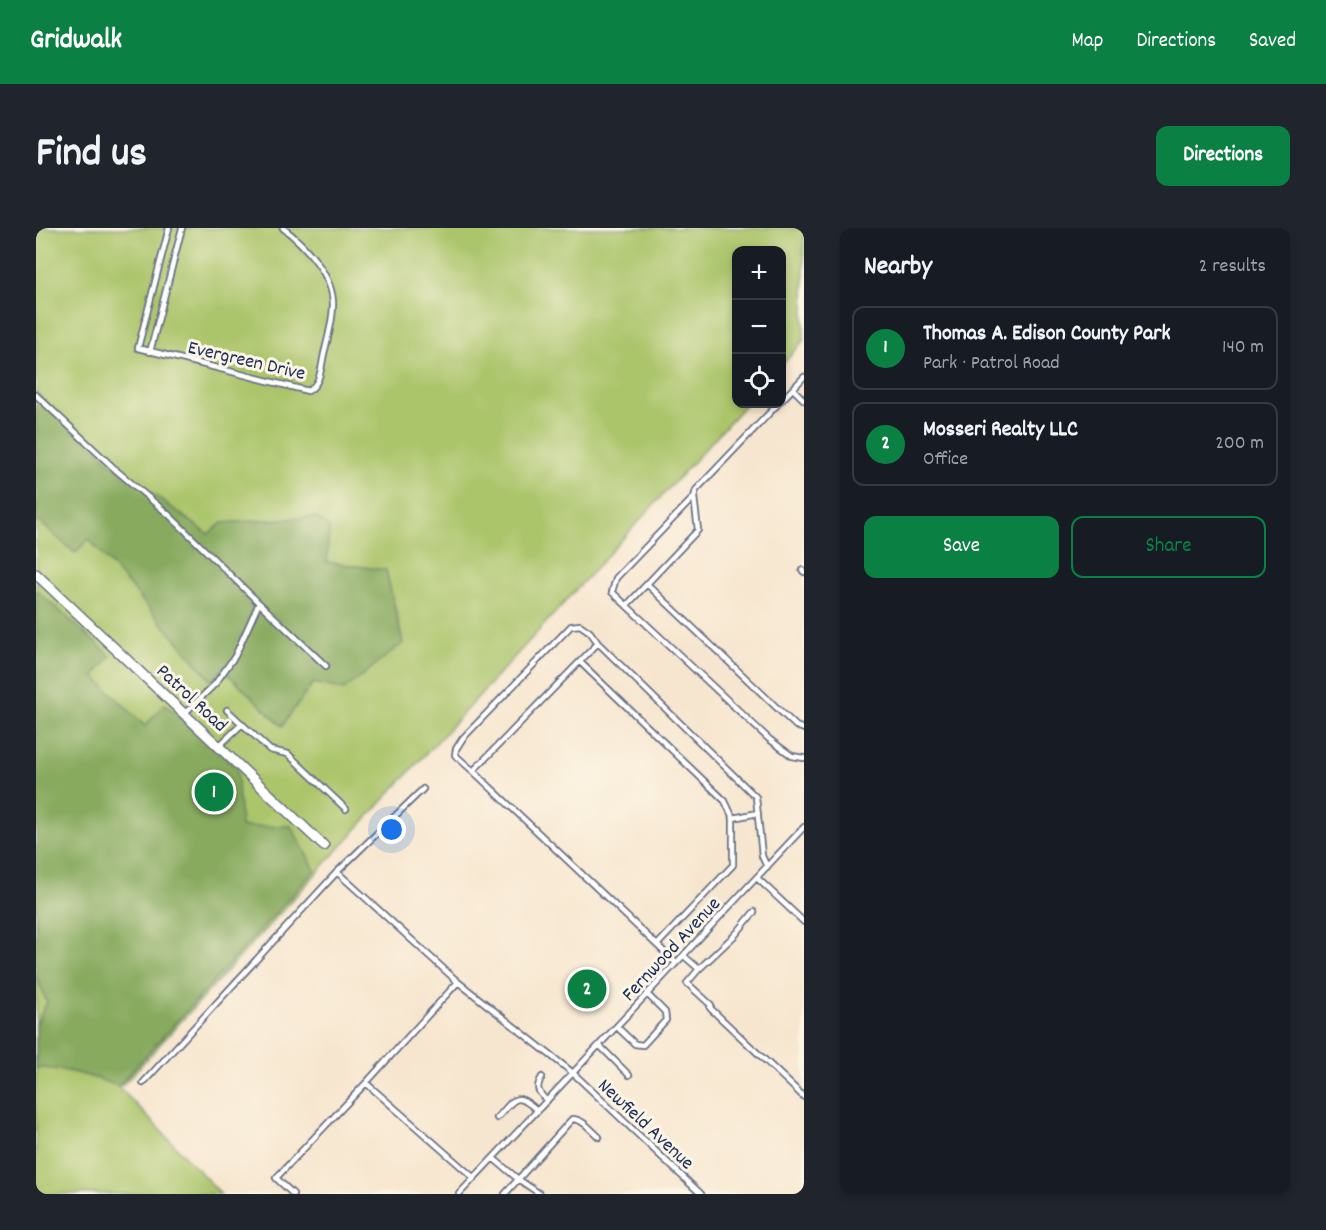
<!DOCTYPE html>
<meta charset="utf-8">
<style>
:root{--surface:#171b24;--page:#20242c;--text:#f1f3f6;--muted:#9ea1a6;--line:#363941;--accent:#0b8043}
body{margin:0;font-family:Dekko,sans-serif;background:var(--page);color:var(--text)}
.controls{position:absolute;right:18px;top:18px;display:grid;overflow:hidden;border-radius:12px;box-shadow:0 3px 9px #0003}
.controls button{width:54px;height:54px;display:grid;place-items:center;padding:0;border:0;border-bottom:2px solid var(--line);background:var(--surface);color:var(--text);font:30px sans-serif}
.you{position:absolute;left:356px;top:602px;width:21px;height:21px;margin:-15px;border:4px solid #fff;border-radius:50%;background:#1a73e8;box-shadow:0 0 0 9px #1a73e833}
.badge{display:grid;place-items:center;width:39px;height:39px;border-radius:50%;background:var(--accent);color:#fff;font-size:20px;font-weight:700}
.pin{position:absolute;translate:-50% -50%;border:3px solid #fff;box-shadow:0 2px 6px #0006}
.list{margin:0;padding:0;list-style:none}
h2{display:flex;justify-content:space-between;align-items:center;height:78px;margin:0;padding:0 24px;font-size:26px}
h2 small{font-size:20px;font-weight:400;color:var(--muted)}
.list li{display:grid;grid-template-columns:39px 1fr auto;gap:18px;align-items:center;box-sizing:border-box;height:84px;margin:0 12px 12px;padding:0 12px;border:2px solid var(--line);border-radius:12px}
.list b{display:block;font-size:22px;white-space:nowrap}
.list p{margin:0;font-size:20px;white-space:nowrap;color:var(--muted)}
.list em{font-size:20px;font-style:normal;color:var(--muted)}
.actions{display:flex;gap:12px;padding:18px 24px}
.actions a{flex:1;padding:14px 0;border:2px solid var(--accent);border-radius:12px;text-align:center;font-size:21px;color:var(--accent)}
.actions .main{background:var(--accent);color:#fff}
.icon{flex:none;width:33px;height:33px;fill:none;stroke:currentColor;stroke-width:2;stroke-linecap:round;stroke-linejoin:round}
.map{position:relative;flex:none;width:768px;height:966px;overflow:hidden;border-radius:12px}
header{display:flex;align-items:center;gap:36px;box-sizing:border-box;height:84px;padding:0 30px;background:var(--accent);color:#fff}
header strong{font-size:28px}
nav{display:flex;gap:33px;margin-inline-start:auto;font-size:21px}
.intro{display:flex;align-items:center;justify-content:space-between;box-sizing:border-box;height:144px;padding:0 36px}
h1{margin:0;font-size:42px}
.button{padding:15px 27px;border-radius:12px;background:var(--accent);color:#fff;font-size:21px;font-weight:700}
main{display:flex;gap:36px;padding:0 36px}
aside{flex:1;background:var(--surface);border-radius:12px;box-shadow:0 3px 9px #0003}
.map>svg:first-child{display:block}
.green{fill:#abc56a;stroke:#637a64;stroke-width:1.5}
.forest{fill:#88aa5e;stroke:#526c5e;stroke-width:1.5}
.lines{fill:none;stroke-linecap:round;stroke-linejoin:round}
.service-casing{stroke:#686f86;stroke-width:8}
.minor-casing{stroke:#686f86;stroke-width:12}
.service{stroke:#fff;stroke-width:4.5}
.minor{stroke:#fff;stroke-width:9}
.labels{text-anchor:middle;stroke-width:6;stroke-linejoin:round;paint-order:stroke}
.street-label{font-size:20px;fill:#1b2f5e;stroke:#fcf5e5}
</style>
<header>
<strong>Gridwalk</strong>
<nav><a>Map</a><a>Directions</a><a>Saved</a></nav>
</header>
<div class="intro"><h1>Find us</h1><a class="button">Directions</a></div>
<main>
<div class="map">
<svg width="768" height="966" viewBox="0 0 768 966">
<rect width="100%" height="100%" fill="#fcf5e5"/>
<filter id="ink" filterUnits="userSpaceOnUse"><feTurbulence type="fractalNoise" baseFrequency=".0167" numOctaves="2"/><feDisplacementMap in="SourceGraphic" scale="12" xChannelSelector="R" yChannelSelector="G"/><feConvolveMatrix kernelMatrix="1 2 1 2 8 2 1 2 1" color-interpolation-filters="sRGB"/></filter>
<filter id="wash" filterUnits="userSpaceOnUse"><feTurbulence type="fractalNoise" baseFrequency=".008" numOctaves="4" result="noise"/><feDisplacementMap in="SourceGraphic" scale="24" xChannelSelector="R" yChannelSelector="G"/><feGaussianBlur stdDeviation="1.35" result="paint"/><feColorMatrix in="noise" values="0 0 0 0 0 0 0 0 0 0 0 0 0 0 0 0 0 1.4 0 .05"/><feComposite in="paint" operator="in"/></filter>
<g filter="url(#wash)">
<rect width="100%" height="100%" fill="#f7e6cf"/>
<!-- green -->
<path class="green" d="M 0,0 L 768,0 L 768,112 L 746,137 L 746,22 L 700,22 L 700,176 L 710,176 L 84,860 L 185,966 L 0,966 Z"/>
<!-- forest -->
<path class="forest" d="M 0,164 L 76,236 L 172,306 L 186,295 L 279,289 L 293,299 L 291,334 L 350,342 L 367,415 L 308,462 L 277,455 L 246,498 L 187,441 L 176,453 L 53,311 L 39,325 L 0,291 Z
M 0,362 L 75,428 L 58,448 L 109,498 L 129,476 L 201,541 L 205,599 L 255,598 L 279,642 L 82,858 C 55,848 29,840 0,840 L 0,797 L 11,774 L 0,748 Z"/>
</g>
<g filter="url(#ink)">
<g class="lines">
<!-- service casing -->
<g class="service-casing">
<path id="service" d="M 133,0 L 102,120 L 272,163 C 285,156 285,139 288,126 C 292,109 297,93 297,76 C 297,47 268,16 247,0
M 114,124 L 146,0
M 757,161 L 768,172
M 0,167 L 81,243 L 132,286 L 223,375 L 199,428 L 179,456 L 148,486
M 746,172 L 768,149
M 658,269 L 660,262 L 742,176
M 766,342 L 768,344
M 611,356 L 760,498 L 768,501
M 223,375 L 290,438
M 591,377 L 662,302 L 658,269 L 580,350 L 576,364 L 733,511 L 756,528 L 768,530
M 544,434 L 689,573 L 697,590
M 191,482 L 234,522 L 252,526 L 310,581
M 183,518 L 206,496
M 437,543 L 419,527 L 420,521 L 427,510 L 535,398 L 544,397 L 554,404 L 562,415
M 387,561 L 301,644 L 422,754
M 721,650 L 768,694
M 621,717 L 697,637 L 697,590 L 722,585
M 648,728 L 663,741 L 700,706 L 718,684
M 640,735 L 437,543 L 562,415 L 720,569 L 726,628 L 731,639
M 663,741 L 651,755 L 675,777 L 674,780 L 768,869
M 581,799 L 599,816 L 607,817 L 630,792 L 629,784 L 611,766
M 563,817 L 593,847
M 506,849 C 499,860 502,864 511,873
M 107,855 L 301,644
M 461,890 C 479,871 479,862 502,883
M 457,930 L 482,951 L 504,966
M 438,950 L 330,855 L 422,754 L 537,845 L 665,966
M 257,966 L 240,950 L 330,855
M 423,966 L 768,599
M 469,966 L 536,891 C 547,891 555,902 563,909"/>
</g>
<!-- minor casing -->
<g class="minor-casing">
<path id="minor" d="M 0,346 L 288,618"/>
</g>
<!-- service -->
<use href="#service" class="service"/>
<!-- minor -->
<use href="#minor" class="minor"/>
</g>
</g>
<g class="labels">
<!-- street labels -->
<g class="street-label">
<text transform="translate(211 131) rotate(13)" y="7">Evergreen Drive</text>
<text transform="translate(157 469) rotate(43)" y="7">Patrol Road</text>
<text transform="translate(634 720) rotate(-47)" y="7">Fernwood Avenue</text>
<text transform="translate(611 895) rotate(43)" y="7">Newfield Avenue</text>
</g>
</g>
</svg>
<div class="controls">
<button>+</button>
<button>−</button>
<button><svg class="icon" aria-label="locate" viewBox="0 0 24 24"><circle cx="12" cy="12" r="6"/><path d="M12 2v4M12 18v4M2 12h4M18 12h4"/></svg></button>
</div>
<div class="you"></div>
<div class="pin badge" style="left:178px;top:564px">1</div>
<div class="pin badge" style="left:551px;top:761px">2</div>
</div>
<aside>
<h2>Nearby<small>2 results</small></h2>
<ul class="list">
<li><span class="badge">1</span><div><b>Thomas A. Edison County Park</b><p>Park · Patrol Road</p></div><em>140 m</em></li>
<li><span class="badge">2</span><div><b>Mosseri Realty LLC</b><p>Office</p></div><em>200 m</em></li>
</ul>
<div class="actions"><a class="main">Save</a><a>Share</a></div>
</aside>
</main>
